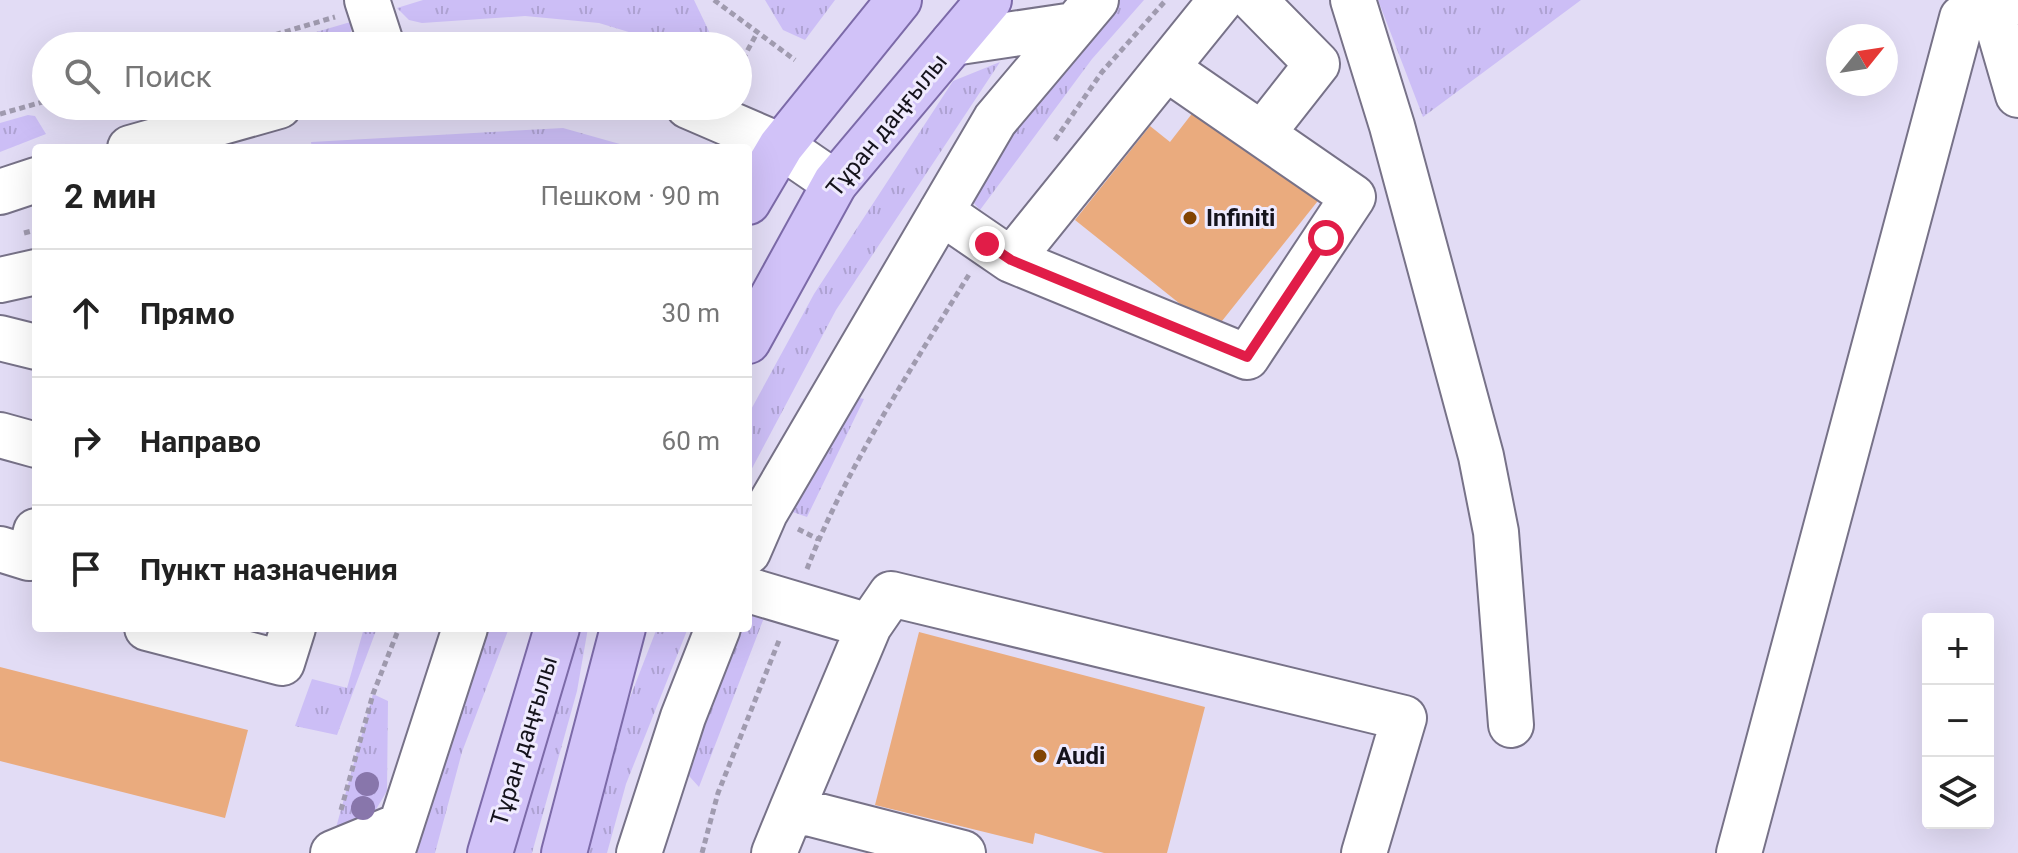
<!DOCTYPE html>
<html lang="ru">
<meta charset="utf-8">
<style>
:root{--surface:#fff;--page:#f6f6f6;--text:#222;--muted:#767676;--line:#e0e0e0}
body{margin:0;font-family:Roboto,sans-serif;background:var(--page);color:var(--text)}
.controls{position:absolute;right:24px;bottom:24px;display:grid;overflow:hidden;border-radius:8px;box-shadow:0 8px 32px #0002}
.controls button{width:72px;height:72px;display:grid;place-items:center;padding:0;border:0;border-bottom:2px solid var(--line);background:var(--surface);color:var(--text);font:40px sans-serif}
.compass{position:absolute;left:1826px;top:24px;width:72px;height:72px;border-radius:50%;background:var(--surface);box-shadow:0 8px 32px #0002;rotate:60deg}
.stop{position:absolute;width:24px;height:24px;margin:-18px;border:6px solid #e11d48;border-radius:50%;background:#fff}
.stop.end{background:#e11d48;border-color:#fff;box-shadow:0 2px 8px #0008}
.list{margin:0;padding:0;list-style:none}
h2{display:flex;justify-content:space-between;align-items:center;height:104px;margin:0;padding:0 32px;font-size:34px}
h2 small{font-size:26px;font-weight:400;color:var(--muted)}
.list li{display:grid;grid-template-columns:52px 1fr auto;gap:24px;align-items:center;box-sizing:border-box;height:128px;padding:0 32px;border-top:2px solid var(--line)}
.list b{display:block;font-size:30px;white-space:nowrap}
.list em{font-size:26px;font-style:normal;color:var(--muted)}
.icon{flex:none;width:44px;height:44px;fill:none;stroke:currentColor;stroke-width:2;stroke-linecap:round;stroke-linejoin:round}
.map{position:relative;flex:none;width:2018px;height:853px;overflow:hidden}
.search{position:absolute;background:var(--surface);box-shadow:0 8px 32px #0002;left:32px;top:32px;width:720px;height:88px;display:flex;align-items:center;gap:20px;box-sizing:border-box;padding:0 28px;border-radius:44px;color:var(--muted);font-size:30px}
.panel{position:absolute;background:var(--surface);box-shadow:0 8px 32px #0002;left:32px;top:144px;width:720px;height:488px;border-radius:8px}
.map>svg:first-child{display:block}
.grass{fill:url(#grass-tufts)}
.building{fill:#eaab7e}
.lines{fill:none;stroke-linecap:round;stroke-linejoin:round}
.minor-casing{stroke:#777288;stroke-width:48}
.major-casing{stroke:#7c6aa8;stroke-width:48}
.path{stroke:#a09baf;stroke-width:5;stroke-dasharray:6 4;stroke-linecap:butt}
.minor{stroke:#fff;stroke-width:44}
.major{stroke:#d1c2f8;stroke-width:44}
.tree{fill:#8876ab}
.route{stroke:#e11d48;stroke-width:10}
.poi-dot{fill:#824404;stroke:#efeafe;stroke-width:3}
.labels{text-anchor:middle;stroke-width:6;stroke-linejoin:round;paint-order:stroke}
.street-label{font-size:24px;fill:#15131c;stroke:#efeafe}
.poi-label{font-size:24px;font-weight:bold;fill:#15131c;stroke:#efeafe;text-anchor:start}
</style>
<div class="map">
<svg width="2018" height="853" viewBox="0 0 2018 853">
<defs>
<pattern id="grass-tufts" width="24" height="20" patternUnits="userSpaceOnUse" patternTransform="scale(2)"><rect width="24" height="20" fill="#ccbef6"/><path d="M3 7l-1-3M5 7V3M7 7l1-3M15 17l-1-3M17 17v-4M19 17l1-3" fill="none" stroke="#aea2d2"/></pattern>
</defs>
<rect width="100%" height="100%" fill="#e2dcf5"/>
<!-- grass -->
<path class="grass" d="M 423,0 L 694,0 L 716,46 L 675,46 L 599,23 L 525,16 L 422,23 L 409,20 L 397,8 Z
M 765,0 L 835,0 L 805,40 L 783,30 Z
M 1114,0 L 1144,0 L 1092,59 L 980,210 L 963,191 Z
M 1378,0 L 1581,0 L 1423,117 Z
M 354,21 L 350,34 L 337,46 L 268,46 Z
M 1000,62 L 836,310 L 748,476 L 748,415 L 814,294 L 953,81 Z
M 28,115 L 35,116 L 46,134 L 0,152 L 0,123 Z
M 563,128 L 634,148 L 312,148 L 311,142 Z
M 856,397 L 864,399 L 807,517 L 784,509 Z
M 767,610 L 699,787 L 680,766 L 731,628 L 748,628 L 748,611 Z
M 364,628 L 377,628 L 337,735 L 295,726 L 312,679 L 347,688 Z
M 477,628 L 509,628 L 462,752 L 435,853 L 402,853 Z
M 575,628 L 588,628 L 577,691 L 532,853 L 511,853 Z
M 657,628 L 688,628 L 626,784 L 607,853 L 581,853 L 610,749 Z
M 373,694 L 388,701 L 387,791 L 366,826 L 334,835 Z"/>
<!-- building -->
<path class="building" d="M 1201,102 L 1321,197 L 1214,331 L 1075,220 L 1150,126 L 1170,142 Z
M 919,632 L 1205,707 L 1167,853 L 1104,853 L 1035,833 L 1033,844 L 875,805 Z
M 0,667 L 248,730 L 225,818 L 0,761 Z"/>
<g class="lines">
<!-- minor casing -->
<g class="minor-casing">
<path id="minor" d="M 367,0 L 382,46
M 1254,0 L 1317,64 L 1262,134
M 1353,0 L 1392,126 L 1481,456 L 1496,532 L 1511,725
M 1993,9 L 2018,95
M 953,43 L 1074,25
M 1166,68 L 1353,197 L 1247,357 L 1011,260 Z
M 1166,68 L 1221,0
M 688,106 L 781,146 L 835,183
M 130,148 L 279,106
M 0,192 L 36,180
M 941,212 L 1011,260
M 0,280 L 36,272
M 0,338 L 36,347
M 0,435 L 36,445
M 0,549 L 29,558 L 36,531
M 748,552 L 765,513 L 995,120 L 1096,0
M 748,590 L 869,626
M 147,628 L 282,663 L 293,628
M 333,853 L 401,825
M 392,853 L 465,628
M 639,853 L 683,717 L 718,628
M 774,853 L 792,809
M 963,853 L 792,809 L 869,626 L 891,594 L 1404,718 L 1364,853
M 1739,853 L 1962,18 L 2018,1"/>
</g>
<!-- major casing -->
<g class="major-casing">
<path id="major" d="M 748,202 L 781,146 L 899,0
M 748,341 L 835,183 L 989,0
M 490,853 L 557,628
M 564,853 L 623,628"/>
</g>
<!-- path -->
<path class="path" d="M 714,0 L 795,60
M 237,46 L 335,17
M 738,68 L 757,33
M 0,114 L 46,101
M 1055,140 L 1102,72 L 1166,0
M 24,233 L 36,230
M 798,529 L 818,539
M 807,569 C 845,470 914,364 970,273
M 341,810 L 373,694 L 399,628
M 702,853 L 718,793 L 780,638"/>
<!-- minor -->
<use href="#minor" class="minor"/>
<!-- major -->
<use href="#major" class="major"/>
</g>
<!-- trees -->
<g class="tree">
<circle cx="367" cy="784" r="12"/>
<circle cx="363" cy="808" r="12"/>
</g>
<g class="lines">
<!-- route -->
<path class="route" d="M 987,244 L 1011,260 L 1247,357 L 1326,238"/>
</g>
<!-- markers -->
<g class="poi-dot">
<circle cx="1190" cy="218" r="8"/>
<circle cx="1040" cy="756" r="8"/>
</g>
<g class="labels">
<!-- street labels -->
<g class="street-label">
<text transform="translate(887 125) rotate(-51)" y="8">Тұран даңғылы</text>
<text transform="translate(524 741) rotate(-73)" y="8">Тұран даңғылы</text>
</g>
<!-- poi labels -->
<g class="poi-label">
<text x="1206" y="226">Infiniti</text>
<text x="1056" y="764">Audi</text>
</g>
</g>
</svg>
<div class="controls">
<button>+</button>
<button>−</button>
<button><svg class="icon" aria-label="layers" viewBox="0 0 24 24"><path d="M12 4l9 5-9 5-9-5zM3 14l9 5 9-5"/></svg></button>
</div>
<svg class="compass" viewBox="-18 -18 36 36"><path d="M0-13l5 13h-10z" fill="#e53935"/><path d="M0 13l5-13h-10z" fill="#767676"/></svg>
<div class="stop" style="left:1326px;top:238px"></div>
<div class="stop end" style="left:987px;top:244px"></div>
<div class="search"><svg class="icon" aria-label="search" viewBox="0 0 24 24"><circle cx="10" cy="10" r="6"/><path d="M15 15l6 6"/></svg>Поиск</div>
<section class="panel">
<h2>2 мин<small>Пешком · 90 m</small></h2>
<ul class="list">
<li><svg class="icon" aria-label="ahead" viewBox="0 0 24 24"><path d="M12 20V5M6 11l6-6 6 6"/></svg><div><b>Прямо</b></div><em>30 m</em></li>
<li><svg class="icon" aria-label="right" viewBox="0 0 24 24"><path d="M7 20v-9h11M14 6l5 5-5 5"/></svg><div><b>Направо</b></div><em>60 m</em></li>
<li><svg class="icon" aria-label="arrive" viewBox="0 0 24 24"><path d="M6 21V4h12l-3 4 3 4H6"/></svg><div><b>Пункт назначения</b></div></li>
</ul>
</section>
</div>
